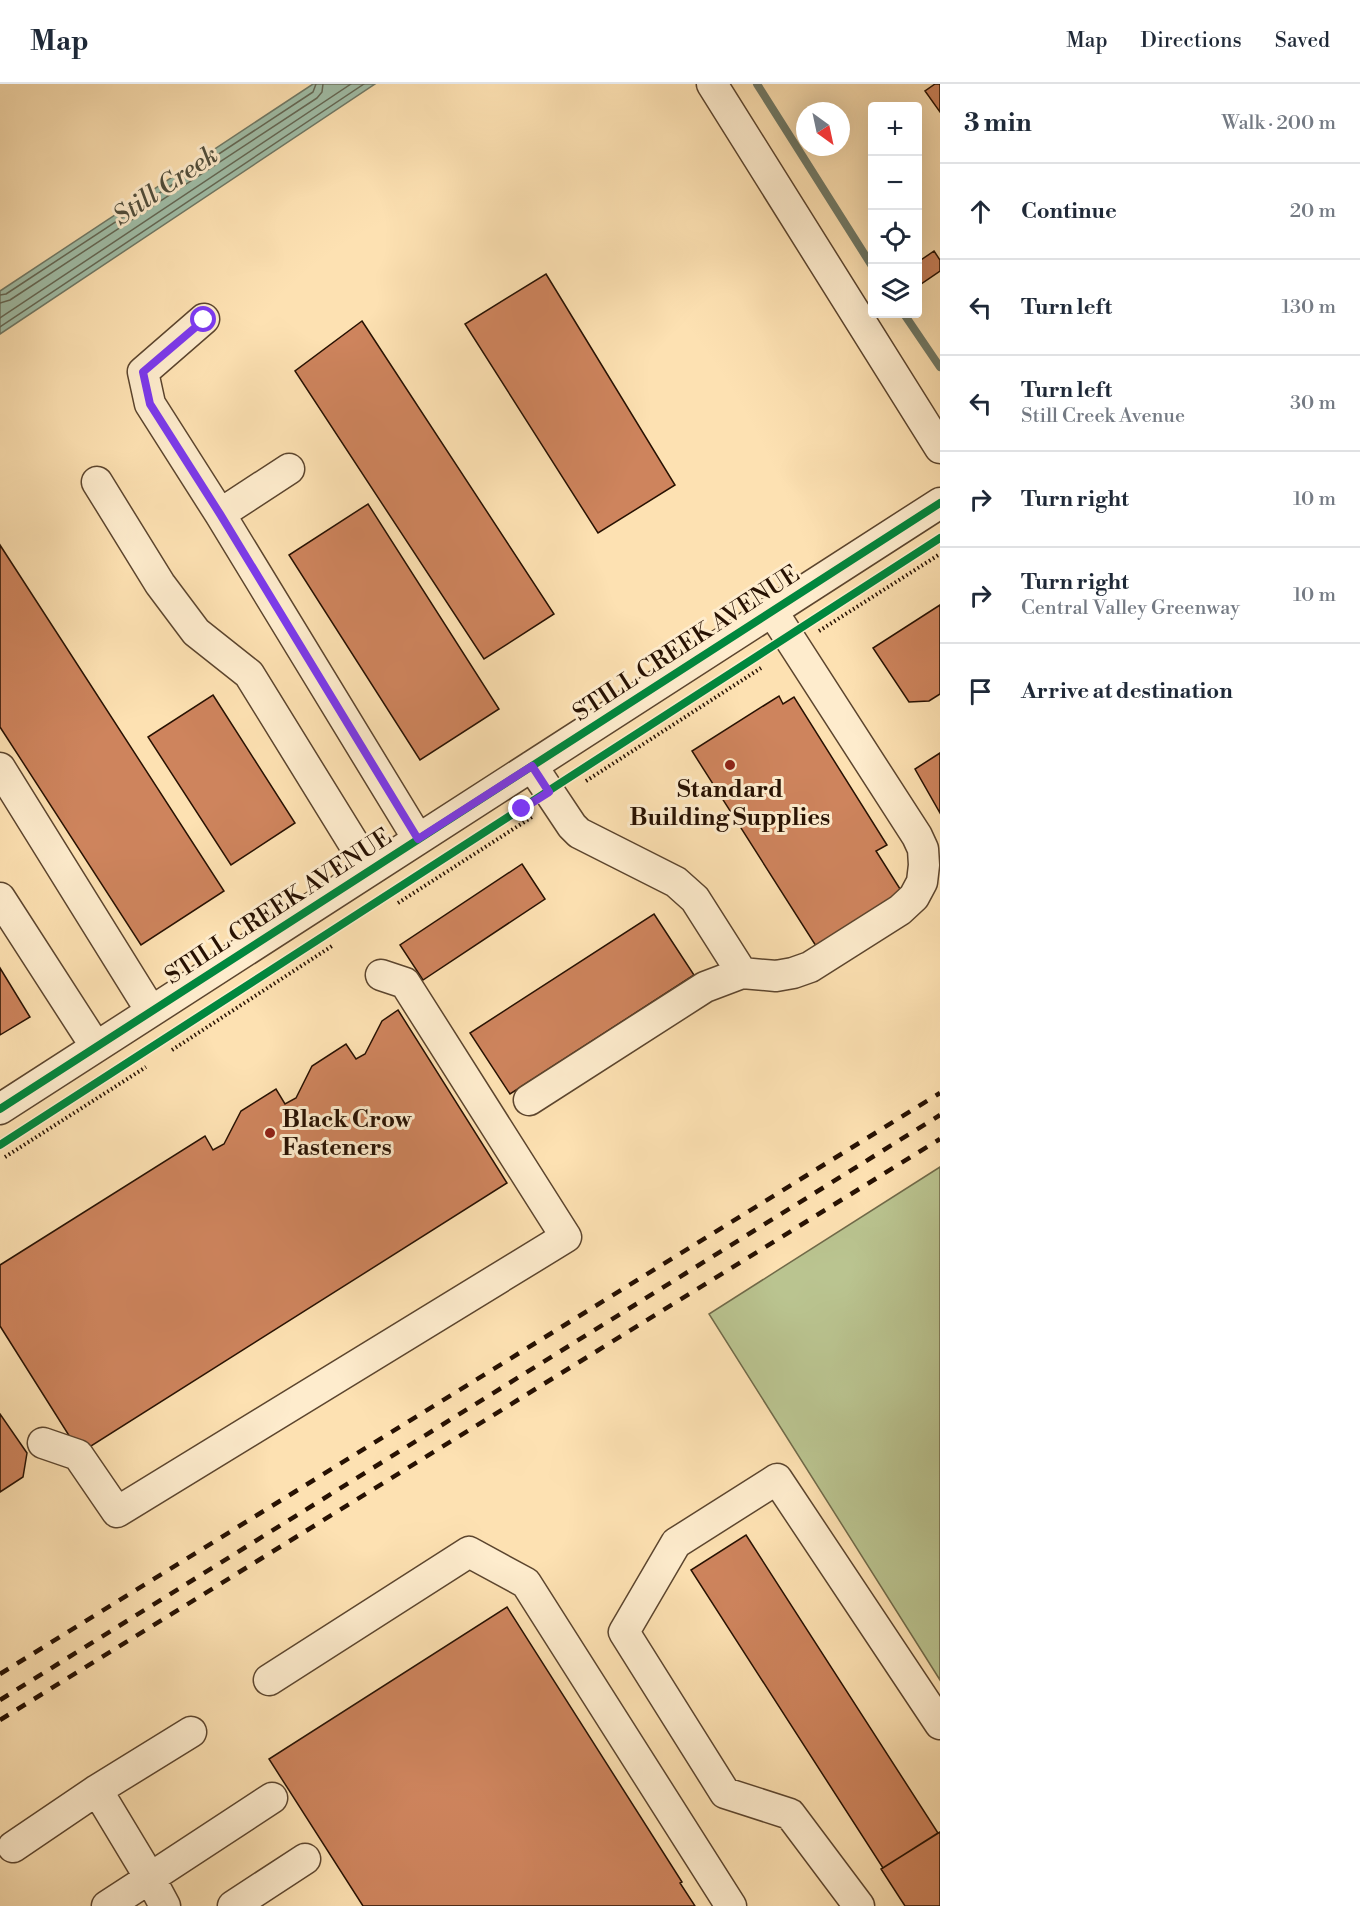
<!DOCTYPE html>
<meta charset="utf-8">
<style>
:root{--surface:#fff;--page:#f2f2f3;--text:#1f2937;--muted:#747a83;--line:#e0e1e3}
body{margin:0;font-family:"Libre Bodoni",serif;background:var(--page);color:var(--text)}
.controls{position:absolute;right:18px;top:18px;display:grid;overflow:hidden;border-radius:6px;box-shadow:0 6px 24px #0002}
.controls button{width:54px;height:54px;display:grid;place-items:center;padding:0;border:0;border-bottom:2px solid var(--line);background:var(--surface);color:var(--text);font:30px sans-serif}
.compass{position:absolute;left:796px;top:18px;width:54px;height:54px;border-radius:50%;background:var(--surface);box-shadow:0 6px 24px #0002;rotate:147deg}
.stop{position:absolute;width:18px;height:18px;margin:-14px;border:4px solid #7c3aed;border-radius:50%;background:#fff}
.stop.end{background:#7c3aed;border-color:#fff;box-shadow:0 2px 6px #0008}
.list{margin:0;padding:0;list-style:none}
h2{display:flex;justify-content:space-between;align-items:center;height:78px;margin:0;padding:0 24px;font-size:26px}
h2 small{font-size:20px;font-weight:400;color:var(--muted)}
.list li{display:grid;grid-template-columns:39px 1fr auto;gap:18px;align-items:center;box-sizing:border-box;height:96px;padding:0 24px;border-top:2px solid var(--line)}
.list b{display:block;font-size:22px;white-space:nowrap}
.list p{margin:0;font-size:20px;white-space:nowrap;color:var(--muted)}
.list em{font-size:20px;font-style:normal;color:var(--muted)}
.icon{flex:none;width:33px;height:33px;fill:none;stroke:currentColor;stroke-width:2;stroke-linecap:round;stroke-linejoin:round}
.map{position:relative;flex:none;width:940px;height:1822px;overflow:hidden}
header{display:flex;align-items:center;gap:36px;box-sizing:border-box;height:84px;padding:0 30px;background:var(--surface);border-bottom:2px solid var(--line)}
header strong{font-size:28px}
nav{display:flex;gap:33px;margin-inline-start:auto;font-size:21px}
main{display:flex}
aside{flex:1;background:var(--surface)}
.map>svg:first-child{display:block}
.green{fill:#bac490;stroke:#706a49;stroke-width:1.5}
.water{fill:#a0bea8;stroke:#707966;stroke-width:1.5}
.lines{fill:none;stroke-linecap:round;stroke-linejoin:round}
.shore{stroke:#646855;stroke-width:1.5}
.stream{stroke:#707966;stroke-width:8}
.building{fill:#ce845d;stroke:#271102;stroke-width:1.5}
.minor-casing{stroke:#5c452e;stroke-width:33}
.path{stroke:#271102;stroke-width:4;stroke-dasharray:1.5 3;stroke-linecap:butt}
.minor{stroke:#feeccd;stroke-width:30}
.rail{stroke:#271102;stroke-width:4.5;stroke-dasharray:10 10;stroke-linecap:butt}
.cycleway-casing{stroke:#feeccd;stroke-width:11}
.cycleway{stroke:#00873e;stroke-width:8}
.route{stroke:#7c3aed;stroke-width:8}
.poi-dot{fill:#8f2418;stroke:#feeccd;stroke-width:2}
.labels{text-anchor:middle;stroke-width:6;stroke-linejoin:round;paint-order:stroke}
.street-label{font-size:24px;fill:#271102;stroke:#feeccd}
.poi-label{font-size:24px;font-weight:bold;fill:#271102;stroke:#feeccd}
.water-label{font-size:26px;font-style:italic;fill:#514e3c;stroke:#feeccd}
</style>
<header>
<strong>Map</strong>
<nav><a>Map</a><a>Directions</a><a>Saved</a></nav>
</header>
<main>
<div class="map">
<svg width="940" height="1822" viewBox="0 0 940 1822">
<rect width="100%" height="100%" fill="#fde1b2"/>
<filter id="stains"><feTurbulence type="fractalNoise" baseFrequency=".00333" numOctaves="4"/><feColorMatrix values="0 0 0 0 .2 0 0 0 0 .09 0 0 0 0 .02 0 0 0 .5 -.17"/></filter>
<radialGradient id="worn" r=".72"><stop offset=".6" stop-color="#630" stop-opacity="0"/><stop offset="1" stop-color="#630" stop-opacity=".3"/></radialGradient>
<!-- green -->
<path class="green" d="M 940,1083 L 940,1596 L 709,1230 Z"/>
<!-- water -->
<path class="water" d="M 313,0 L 375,0 L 0,250 L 0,207 Z"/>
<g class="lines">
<!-- shore -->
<path class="shore" d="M 0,211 L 6,210 L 313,8 L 316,0
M 0,219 L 10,216 L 317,14 L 322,8 L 323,0
M 0,234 L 351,0
M 0,243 L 364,0"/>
<!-- stream -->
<path class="stream" d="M 757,0 L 872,182
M 904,230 L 940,283"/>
</g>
<!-- building -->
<path class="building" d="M 935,0 L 940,0 L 940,28 L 925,7 Z
M 934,167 L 940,176 L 940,187 L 918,202 L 918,178 Z
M 546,190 L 675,401 L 598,449 L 465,240 Z
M 362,237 L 554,530 L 484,575 L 295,287 Z
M 368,420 L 499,625 L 420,676 L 289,471 Z
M 0,461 L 224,807 L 141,861 L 0,643 Z
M 940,521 L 940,610 L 929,617 L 909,618 L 873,564 Z
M 213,611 L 295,739 L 231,781 L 148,653 Z
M 779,612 L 783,620 L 794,613 L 887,761 L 876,767 L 902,808 L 816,862 L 692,667 Z
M 940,669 L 940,729 L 915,685 Z
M 522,780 L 545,815 L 423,896 L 400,861 Z
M 654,830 L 694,891 L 510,1010 L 470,949 Z
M 0,884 L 30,933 L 0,951 Z
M 398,926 L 507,1099 L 80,1369 L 0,1242 L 0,1181 L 205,1052 L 213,1066 L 224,1060 L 241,1027 L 276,1005 L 285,1020 L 296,1014 L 312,982 L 346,960 L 356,975 L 365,970 L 382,937 Z
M 0,1330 L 27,1369 L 23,1393 L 0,1408 Z
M 746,1451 L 938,1749 L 883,1784 L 691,1486 Z
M 507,1523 L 682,1798 L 680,1799 L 695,1822 L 363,1822 L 269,1675 Z
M 940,1748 L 940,1822 L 905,1822 L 881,1785 Z"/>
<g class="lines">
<!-- minor casing -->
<g class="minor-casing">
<path id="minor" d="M 712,0 L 940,364
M 204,235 L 143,288 L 150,320 L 220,430 L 418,755
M 97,398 L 160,500 L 196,548 L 249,590 L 370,786
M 220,430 L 289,385
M 532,682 L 572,742 L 579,749 L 676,798 L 695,815 L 742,889
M 0,684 L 151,927
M 0,814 L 96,963
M 529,1016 L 705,903 L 742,889 L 776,892 L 793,889 L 810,883 L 900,826 L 914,813 L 922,798 L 924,781 L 923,765 L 917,752 L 772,527
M 0,1025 L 940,419
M 43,1359 L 78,1371 L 117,1428 L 566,1153 L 405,899 L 381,891
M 269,1596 L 469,1468 L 526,1499 L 731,1822
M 191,1648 L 97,1706 L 150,1794 L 272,1714
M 13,1763 L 97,1706
M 107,1822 L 150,1794 L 165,1822
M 233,1822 L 305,1775
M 859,1822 L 790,1730 L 725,1709 L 624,1548 L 676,1459 L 777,1395 L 940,1640"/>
</g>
<!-- path -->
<path class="path" d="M 819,547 L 940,470
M 586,697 L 761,584
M 398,819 L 532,733
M 172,966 L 332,862
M 5,1073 L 146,983"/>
<!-- minor -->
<use href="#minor" class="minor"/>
<!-- rail -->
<path class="rail" d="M 0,1590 L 940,1009
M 0,1616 L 940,1031
M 0,1636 L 940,1055"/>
<!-- cycleway casing -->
<g class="cycleway-casing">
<path id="cycleway" d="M 0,1025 L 940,419
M 0,1061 L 940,454"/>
</g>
<!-- cycleway -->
<use href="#cycleway" class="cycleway"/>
</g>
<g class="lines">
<!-- route -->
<path class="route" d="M 204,236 L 143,288 L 150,320 L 220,430 L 418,755 L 532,682 L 549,708 L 522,725"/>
</g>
<!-- markers -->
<g class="poi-dot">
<circle cx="730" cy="681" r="6"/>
<circle cx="270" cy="1049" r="6"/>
</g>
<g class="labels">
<!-- street labels -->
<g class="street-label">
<text transform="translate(686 559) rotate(-33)" y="8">STILL CREEK AVENUE</text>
<text transform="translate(278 822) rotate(-33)" y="8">STILL CREEK AVENUE</text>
</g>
<!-- poi labels -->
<g class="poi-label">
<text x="730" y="713">Standard<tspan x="730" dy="28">Building Supplies</tspan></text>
<text x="282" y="1043" text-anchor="start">Black Crow<tspan x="282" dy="28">Fasteners</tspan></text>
</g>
<!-- water labels -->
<g class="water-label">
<text transform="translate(165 101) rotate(-34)" y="9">Still Creek</text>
</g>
</g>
<rect width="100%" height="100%" filter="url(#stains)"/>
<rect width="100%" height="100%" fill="url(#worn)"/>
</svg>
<div class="controls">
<button>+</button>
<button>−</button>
<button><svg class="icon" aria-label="locate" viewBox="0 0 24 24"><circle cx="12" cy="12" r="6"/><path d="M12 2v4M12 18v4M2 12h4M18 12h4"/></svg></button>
<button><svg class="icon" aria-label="layers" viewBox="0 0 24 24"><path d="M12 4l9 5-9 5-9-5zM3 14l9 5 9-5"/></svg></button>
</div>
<svg class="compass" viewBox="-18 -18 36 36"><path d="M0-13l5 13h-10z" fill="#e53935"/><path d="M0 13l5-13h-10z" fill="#747a83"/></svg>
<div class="stop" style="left:204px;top:236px"></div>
<div class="stop end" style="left:522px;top:725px"></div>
</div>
<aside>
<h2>3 min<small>Walk · 200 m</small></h2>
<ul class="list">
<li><svg class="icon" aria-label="ahead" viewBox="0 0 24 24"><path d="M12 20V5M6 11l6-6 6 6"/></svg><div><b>Continue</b></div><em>20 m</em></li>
<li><svg class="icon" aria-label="left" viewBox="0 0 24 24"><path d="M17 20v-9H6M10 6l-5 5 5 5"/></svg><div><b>Turn left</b></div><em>130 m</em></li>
<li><svg class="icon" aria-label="left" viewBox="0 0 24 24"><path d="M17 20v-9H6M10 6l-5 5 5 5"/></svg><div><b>Turn left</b><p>Still Creek Avenue</p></div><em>30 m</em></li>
<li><svg class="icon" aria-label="right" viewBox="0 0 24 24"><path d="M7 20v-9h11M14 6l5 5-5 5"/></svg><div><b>Turn right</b></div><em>10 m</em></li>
<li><svg class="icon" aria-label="right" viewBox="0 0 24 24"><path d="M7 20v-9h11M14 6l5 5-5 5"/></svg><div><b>Turn right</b><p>Central Valley Greenway</p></div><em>10 m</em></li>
<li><svg class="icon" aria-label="arrive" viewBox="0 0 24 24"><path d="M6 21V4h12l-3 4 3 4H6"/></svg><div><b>Arrive at destination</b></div></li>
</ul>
</aside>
</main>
